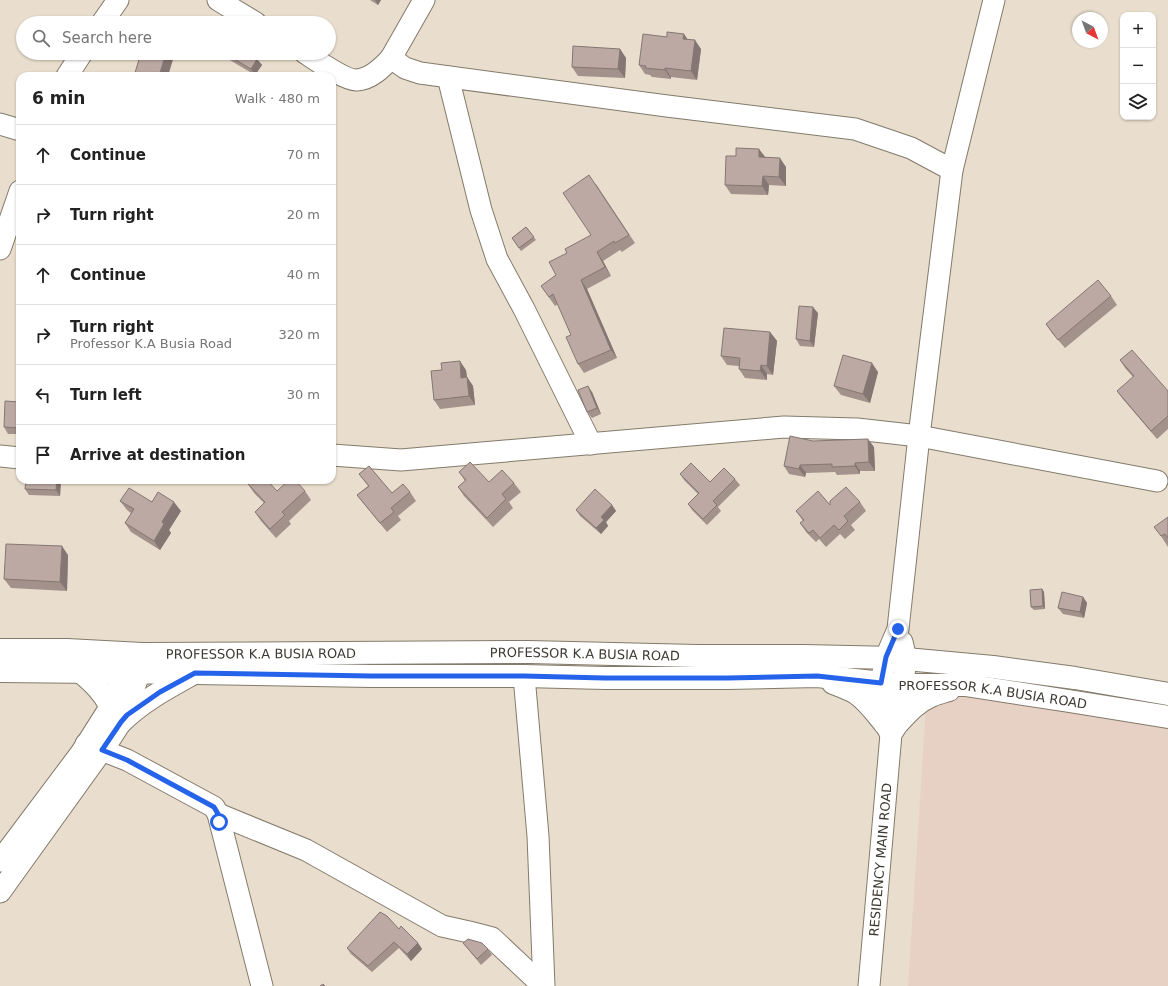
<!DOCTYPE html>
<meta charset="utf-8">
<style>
:root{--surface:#fff;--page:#f6f6f6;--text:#222;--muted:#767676;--line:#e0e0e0}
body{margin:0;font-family:"DejaVu Sans",sans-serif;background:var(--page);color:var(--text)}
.controls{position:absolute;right:12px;top:12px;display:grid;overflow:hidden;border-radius:8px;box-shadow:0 1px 3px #0004}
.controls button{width:36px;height:36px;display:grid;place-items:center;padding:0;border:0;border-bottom:1px solid var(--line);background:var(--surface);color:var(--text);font:20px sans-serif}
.compass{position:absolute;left:1072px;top:12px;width:36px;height:36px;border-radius:50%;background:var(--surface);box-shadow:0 1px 3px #0004;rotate:139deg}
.stop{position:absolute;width:12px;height:12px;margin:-9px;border:3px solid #2563eb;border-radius:50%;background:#fff}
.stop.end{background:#2563eb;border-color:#fff;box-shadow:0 1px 4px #0008}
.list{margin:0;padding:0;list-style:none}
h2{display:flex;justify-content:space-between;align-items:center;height:52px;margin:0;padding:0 16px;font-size:17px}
h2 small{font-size:13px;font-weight:400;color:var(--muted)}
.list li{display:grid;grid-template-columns:26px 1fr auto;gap:12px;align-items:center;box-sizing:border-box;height:60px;padding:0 16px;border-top:1px solid var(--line)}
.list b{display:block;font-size:15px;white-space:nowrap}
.list p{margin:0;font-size:13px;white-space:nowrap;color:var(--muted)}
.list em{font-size:13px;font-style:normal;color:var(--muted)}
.icon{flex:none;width:22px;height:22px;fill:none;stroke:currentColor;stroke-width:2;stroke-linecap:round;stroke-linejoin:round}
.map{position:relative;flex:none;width:1168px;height:986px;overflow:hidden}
.search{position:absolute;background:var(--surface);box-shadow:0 1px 3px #0004;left:16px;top:16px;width:320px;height:44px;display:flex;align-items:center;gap:10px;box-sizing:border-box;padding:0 14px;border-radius:22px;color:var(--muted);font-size:15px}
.panel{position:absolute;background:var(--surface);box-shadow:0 1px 3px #0004;left:16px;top:72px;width:320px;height:412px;border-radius:12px}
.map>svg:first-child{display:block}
.education{fill:#e7d1c5}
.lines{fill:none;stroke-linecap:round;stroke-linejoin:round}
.minor-casing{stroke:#837a6b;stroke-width:23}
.major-casing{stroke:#837a6b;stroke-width:24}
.minor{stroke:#fff;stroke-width:21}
.major{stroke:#fff;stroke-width:22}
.wall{fill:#a3918c}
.shaded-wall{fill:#847672}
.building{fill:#bda9a3;stroke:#847672}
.route{stroke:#2563eb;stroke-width:5}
.labels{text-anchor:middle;stroke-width:3;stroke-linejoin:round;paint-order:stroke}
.street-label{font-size:13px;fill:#3e3a33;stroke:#f6ebda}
</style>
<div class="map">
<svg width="1168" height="986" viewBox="0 0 1168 986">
<rect width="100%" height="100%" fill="#e9decd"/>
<!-- education -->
<path class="education" d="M 927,690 L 1168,727 L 1168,986 L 908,986 Z"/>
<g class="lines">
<!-- minor casing -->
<g class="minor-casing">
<g id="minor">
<path d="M 218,0 L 256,23"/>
<path d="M 102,23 L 118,0"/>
<path d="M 305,53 C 316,60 346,81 357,80 C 371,79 382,68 391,58 L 405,68 L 420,73 L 667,106 L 855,129 L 911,148 L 952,170 L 919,436 L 1157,481"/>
<path d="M 391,58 L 424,0"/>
<path d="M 67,76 L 82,53"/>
<path d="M 448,77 L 481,210 L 497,259 L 524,309 L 591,444"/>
<path d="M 0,124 L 20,130"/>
<path d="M 952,170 L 994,0"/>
<path d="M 0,249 L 20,191"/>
<path d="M 332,455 L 401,460 L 784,427 L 857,429 L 919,436 L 898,629 L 886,657 L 881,683 L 883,708 L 885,724 L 891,734"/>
<path d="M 0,456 L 20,458"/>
<path d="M 524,676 L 538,836 L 544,986"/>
<path d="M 86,744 L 127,760 L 214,807 L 218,814 L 262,986"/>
<path d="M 218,814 L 306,850 L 442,926 L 469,932 L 492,938 L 543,986"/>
<path d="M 0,861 L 81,753 L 107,712 L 125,672 L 127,658"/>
<path d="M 0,892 L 110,739 L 121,722 L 140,672 L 141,656"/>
<path id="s1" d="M 869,986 L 891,734 L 898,723 L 906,659 L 902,642"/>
</g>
</g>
<!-- major casing -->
<g class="major-casing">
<g id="major">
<path id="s2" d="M 0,650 L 67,650 L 142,654 L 529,652 L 697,656 L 804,656 L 895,658 L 993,667 L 1075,678 L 1168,694"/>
<path id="s3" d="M 0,671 L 195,673 L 371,676 L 524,676 L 605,678 L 727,678 L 817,676 L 902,685 L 965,685 L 1069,701 L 1168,717"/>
<path d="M 81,672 C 94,683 102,691 110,705"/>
<path d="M 833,683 C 841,686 849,689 856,693 C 868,701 876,713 885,724"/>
<path d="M 121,722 C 142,701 169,687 194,673"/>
<path d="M 898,723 C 908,712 917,702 931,696 C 937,693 943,692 949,690"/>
</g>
</g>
<!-- minor -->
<use href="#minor" class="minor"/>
<!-- major -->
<use href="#major" class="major"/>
</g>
<!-- wall -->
<path class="wall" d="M 370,0 L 381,0 L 378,5 Z
M 684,34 L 687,39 L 701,49 L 697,80 L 671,77 L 671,79 L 652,77 L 650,75 L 645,74 L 639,65 L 667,37 Z
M 620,49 L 626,58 L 625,78 L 578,76 L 572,67 Z
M 218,53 L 248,53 L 257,59 L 262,65 L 255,75 Z
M 765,157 L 786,167 L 786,186 L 769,185 L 768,195 L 731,194 L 725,185 Z
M 596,184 L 635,243 L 622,252 L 620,250 L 603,261 L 611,276 L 587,289 L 617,358 L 584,373 L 578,364 L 571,335 L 558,304 L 555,306 L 541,286 L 556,275 L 567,253 L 591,235 Z
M 526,227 L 536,240 L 521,251 L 512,238 Z
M 1111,296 L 1117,305 L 1065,348 L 1052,333 L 1046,324 Z
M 818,313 L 814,347 L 800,346 L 796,339 Z
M 770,332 L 777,341 L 773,375 L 767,374 L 767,380 L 745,378 L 739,369 L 739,366 L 727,365 L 721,356 Z
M 1120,360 L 1168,391 L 1168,429 L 1157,439 L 1122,398 L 1117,391 L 1133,377 L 1125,368 Z
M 466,370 L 467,377 L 473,386 L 475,405 L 440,409 L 434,400 Z
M 878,372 L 870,403 L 841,395 L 834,386 Z
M 592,392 L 601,414 L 592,418 L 587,412 Z
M 20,402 L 20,434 L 8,434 L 4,427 Z
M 813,441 L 874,447 L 875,471 L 860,471 L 860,474 L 837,475 L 835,472 L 806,473 L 805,477 L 789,474 L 784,466 Z
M 459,472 L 489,482 L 514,483 L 521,492 L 509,502 L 513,508 L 493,527 L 464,496 L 458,487 L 465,481 Z
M 359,474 L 392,493 L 410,492 L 416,501 L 398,516 L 401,520 L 387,532 L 364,504 L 357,495 L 368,486 Z
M 680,474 L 710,482 L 735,479 L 740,485 L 718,507 L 721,511 L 707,525 L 692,510 L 688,504 L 698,494 L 684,480 Z
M 61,480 L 60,496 L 29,495 L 25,489 Z
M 248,484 L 277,491 L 305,491 L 311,500 L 289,521 L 291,524 L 276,538 L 261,521 L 255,512 L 264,503 L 254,493 Z
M 120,501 L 152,502 L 181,511 L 169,530 L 171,533 L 160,550 L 131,532 L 125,523 L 131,513 L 127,510 Z
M 860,502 L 866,511 L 851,525 L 855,530 L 845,539 L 840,534 L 826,547 L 819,539 L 816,542 L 806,532 L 800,523 L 803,521 L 796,511 L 830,505 Z
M 612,505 L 616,511 L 606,522 L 608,526 L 601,534 L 580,516 L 576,510 Z
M 1168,517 L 1168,547 L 1161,536 Z
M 68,555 L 67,591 L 11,588 L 4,579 Z
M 1042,589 L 1044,592 L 1045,609 L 1034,610 L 1031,607 Z
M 1083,597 L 1087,603 L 1084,618 L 1063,614 L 1058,608 Z
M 399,929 L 418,943 L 422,949 L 411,961 L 399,948 L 372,972 L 351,954 L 347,948 Z
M 463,943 L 488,949 L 492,955 L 481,965 L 468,949 Z"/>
<!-- shaded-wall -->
<path class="shaded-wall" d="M 375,0 L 381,0 L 378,5 Z
M 684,34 L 690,43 L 683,39 Z
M 695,40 L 701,49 L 697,80 L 691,71 Z
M 620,49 L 626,58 L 625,78 L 618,69 Z
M 166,53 L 175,53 L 168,76 L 159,76 Z
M 257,59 L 262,65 L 255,75 L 251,69 Z
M 665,68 L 671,77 L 671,79 L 665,70 Z
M 759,149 L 766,158 L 759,157 Z
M 780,158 L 786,167 L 786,186 L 779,177 Z
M 763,176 L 769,185 L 768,195 L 762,186 Z
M 597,252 L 603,261 L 611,276 L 605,267 Z
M 581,280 L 587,289 L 617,358 L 611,350 Z
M 813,307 L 818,313 L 814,347 L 810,341 Z
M 770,332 L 777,341 L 773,375 L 767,366 Z
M 460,361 L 466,370 L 468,387 L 461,378 Z
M 872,363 L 878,372 L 870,403 L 863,394 Z
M 761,365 L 767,374 L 767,380 L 760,371 Z
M 467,377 L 473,386 L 475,405 L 469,396 Z
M 588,386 L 592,392 L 601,414 L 597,408 Z
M 868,439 L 874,447 L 875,471 L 869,462 Z
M 855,463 L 860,471 L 860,474 L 855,466 Z
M 800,465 L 806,473 L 805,477 L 799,469 Z
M 57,480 L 61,480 L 60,496 L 56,490 Z
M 174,502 L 181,511 L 169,530 L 171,533 L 160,550 L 154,541 L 162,522 Z
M 612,505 L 616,511 L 606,522 L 608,526 L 601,534 L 596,528 L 601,517 Z
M 62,546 L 68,555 L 67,591 L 60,582 Z
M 1042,589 L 1044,592 L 1045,609 L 1043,606 Z
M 1083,597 L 1087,603 L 1084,618 L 1080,612 Z
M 418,943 L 422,949 L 411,961 L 407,954 Z"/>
<!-- building -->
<path class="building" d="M 667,32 L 684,34 L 683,39 L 695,40 L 691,71 L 665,68 L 665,70 L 645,68 L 646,66 L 639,65 L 643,34 L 667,37 Z
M 573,46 L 620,49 L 618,69 L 572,67 Z
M 141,53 L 166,53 L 159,76 L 134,76 Z
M 224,53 L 248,53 L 257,59 L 251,69 Z
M 736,148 L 759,149 L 759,157 L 780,158 L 779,177 L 763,176 L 762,186 L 725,185 L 726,156 L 736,156 Z
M 589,175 L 629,235 L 615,243 L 614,241 L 597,252 L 605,267 L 581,280 L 611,350 L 578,364 L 566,337 L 571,335 L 553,294 L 549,297 L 541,286 L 556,275 L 549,262 L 567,253 L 565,249 L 591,235 L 563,193 Z
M 526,227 L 534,237 L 519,248 L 512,238 Z
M 1098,280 L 1111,296 L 1058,340 L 1046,324 Z
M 799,306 L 813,307 L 810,341 L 796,339 Z
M 724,328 L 770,332 L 767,366 L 761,365 L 760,371 L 739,369 L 740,358 L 721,356 Z
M 1132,350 L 1168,391 L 1168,416 L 1151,431 L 1117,391 L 1134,376 L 1120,360 Z
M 843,355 L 872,363 L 863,394 L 834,386 Z
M 460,361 L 461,378 L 467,377 L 469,396 L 434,400 L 431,371 L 442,370 L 441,363 Z
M 588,386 L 597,408 L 587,412 L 578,390 Z
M 5,401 L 20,402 L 20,428 L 4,427 Z
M 790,436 L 813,441 L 868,439 L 869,462 L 855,463 L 855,466 L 832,467 L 832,464 L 800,465 L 799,469 L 784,466 Z
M 470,462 L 489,482 L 502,470 L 514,483 L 502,494 L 506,499 L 487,518 L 458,487 L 466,480 L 459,472 Z
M 691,463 L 710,482 L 724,468 L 735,479 L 713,501 L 717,505 L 703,519 L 688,504 L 699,493 L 680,474 Z
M 369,466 L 392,493 L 403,484 L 410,492 L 391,508 L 394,512 L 380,523 L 357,495 L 369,486 L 359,474 Z
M 26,480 L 57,480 L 56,490 L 25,489 Z
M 252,480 L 267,480 L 277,491 L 289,480 L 295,480 L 305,491 L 282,512 L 285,515 L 270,529 L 255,512 L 265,502 L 248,484 Z
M 846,487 L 860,502 L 844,516 L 848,521 L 839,530 L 834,525 L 820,538 L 813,530 L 809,533 L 800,523 L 804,520 L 796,511 L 818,491 L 830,505 L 830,501 Z
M 129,488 L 152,502 L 158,492 L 174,502 L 162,522 L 164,524 L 154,541 L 125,523 L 134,509 L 120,501 Z
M 595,489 L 612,505 L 601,517 L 604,520 L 596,528 L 576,510 Z
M 1168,517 L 1168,538 L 1165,534 L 1161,536 L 1154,527 Z
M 6,544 L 62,546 L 60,582 L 4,579 Z
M 1042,589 L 1043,606 L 1031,607 L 1030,590 Z
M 1062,592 L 1083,597 L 1080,612 L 1058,608 Z
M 380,912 L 387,916 L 399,929 L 401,926 L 418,943 L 407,954 L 394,942 L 368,966 L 347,948 Z
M 468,939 L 482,943 L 488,949 L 477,959 L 463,943 Z
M 323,984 L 325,986 L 320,986 Z"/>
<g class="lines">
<!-- route -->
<path class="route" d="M 219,822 L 218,814 L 214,807 L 127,760 L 102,750 L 121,722 L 127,715 L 160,692 L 195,673 L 371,676 L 524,676 L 605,678 L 727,678 L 817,676 L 881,683 L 886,657 L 898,629"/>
</g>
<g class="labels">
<!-- street labels -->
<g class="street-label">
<text dy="5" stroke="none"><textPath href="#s2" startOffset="261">PROFESSOR K.A BUSIA ROAD</textPath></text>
<text dy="5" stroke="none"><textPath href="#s2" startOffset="585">PROFESSOR K.A BUSIA ROAD</textPath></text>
<text dy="5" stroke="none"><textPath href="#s3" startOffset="994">PROFESSOR K.A BUSIA ROAD</textPath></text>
<text dy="5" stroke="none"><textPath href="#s1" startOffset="127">RESIDENCY MAIN ROAD</textPath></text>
</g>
</g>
</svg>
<div class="controls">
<button>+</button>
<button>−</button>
<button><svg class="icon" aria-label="layers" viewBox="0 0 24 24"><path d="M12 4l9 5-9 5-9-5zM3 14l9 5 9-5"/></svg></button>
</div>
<svg class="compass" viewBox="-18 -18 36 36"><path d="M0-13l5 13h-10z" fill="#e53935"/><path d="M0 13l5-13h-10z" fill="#767676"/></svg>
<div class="stop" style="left:219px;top:822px"></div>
<div class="stop end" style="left:898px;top:629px"></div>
<div class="search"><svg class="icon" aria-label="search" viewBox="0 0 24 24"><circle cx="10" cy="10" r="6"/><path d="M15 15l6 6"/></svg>Search here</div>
<section class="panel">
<h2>6 min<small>Walk · 480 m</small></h2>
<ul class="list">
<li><svg class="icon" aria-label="ahead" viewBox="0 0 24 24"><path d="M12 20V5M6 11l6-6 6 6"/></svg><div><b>Continue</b></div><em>70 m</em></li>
<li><svg class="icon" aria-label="right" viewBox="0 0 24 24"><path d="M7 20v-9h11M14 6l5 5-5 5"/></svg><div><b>Turn right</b></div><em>20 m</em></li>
<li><svg class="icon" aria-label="ahead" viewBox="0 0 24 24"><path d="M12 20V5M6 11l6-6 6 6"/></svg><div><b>Continue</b></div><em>40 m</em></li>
<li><svg class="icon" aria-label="right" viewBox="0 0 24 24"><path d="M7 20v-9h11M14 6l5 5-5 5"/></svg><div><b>Turn right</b><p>Professor K.A Busia Road</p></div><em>320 m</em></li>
<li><svg class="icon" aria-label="left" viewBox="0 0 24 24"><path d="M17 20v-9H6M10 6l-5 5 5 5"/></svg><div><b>Turn left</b></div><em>30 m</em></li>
<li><svg class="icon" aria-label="arrive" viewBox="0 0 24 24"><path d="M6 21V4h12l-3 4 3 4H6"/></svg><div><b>Arrive at destination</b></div></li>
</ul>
</section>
</div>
